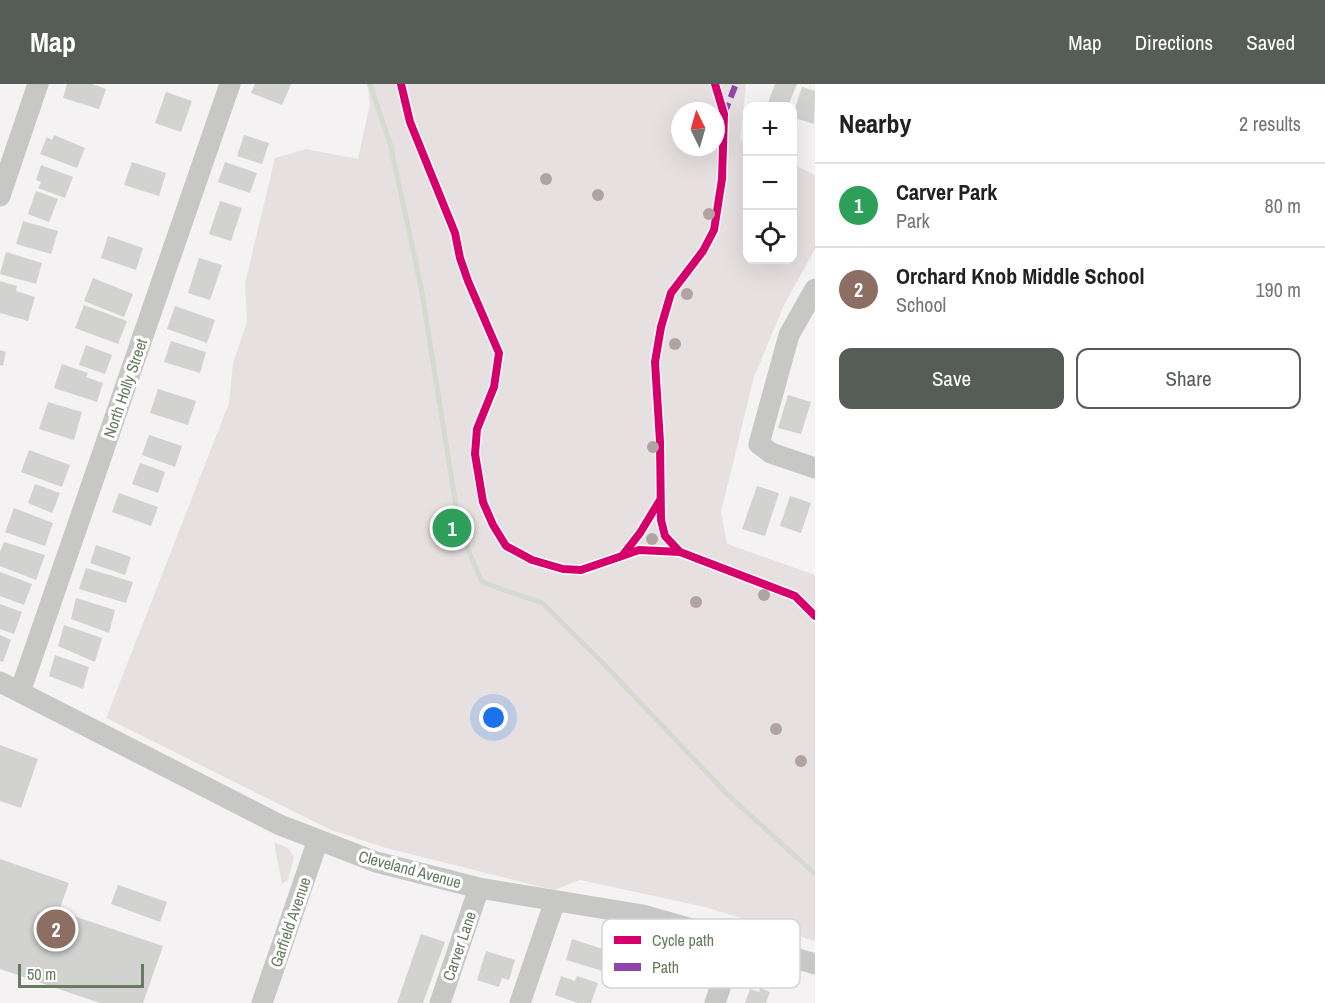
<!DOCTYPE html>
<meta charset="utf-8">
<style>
:root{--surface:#fff;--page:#f2f2f2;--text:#202124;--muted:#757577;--line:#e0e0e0;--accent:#565c56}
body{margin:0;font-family:"Archivo Narrow",sans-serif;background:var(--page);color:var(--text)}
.controls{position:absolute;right:18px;top:18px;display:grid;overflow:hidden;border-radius:12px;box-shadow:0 6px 24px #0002}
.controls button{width:54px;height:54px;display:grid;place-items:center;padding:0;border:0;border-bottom:2px solid var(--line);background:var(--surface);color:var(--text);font:30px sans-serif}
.compass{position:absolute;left:671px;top:18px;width:54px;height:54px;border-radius:50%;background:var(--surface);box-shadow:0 6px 24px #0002;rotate:355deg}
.scale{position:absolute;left:18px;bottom:15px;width:126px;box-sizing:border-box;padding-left:6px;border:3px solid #677c5f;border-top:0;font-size:16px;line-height:21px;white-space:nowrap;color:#677c5f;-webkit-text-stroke:4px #fff;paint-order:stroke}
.you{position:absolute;left:494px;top:634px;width:21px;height:21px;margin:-15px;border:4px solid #fff;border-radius:50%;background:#1a73e8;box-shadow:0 0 0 9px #1a73e833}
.badge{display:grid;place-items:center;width:39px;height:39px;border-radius:50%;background:var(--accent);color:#fff;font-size:20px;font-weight:700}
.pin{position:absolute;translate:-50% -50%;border:3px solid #fff;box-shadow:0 2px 6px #0006}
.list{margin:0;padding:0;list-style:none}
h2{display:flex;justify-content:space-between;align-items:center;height:78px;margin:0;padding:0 24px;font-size:26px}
h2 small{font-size:20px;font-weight:400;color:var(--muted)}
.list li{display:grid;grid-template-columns:39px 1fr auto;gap:18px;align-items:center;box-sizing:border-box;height:84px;padding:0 24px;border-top:2px solid var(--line)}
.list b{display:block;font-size:22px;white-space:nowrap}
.list p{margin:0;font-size:20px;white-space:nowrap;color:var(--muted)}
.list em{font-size:20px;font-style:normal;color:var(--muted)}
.actions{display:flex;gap:12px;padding:18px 24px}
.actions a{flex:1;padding:14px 0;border:2px solid var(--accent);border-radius:12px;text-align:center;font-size:21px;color:var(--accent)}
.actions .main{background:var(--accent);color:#fff}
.icon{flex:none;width:33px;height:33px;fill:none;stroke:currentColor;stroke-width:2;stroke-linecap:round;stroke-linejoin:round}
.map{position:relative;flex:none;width:815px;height:919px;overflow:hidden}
header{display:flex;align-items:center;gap:36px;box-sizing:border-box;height:84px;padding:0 30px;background:var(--accent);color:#fff}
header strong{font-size:28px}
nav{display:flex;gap:33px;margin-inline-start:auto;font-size:21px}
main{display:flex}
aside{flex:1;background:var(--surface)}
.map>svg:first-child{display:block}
.green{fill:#e7e0e1;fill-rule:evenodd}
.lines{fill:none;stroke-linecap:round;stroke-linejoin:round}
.stream{stroke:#d4dacf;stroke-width:5}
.building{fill:#d2d2d1}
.minor{stroke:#c7c8c6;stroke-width:21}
.quiet{stroke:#8e44ad;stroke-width:6;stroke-dasharray:12 6;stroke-linecap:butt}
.cycleway-casing{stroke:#fff;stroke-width:11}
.cycleway{stroke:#d6006c;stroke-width:8}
.tree{fill:#b0a4a3}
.labels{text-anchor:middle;stroke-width:6;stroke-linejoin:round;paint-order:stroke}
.street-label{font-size:16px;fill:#677c5f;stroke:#fff}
.key{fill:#fff;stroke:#d1d8cf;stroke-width:1.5}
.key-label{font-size:16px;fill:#677c5f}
</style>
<header>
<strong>Map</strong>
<nav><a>Map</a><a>Directions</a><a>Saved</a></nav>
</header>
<main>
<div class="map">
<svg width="815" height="919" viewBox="0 0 815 919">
<rect width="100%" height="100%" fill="#f4f2f3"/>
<!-- green -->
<path class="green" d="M 367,0 L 746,0 L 740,56 L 747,60 L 748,176 L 792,176 L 793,80 L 815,91 L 815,165 L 784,221 L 754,293 L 721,428 L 727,460 L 815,491 L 815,857 L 705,823 L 580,796 L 554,806 L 386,764 L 331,746 L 106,634 L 229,319 L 233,279 L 247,238 L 245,199 L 275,74 L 306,65 L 358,75 L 370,20 ZM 680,27 L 716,27 L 716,63 L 680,63 Z
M 274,758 L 288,764 L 294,773 L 288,796 L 282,800 Z"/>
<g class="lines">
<!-- stream -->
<path class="stream" d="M 370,0 L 390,59 L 421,203 L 460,447 L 482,498 L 542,519 L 600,576 L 728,711 L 815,790"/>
</g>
<!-- building -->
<path class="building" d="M 67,0 L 92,0 L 106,5 L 99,25 L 63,14 Z
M 255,0 L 291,0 L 282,21 L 251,9 Z
M 775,0 L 797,0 L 788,22 L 767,22 Z
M 802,3 L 815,7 L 814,40 L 792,33 Z
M 166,8 L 192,17 L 181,48 L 155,39 Z
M 54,51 L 85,64 L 77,84 L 40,70 L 47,53 L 52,56 Z
M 244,51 L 269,59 L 262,80 L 237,72 Z
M 132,78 L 166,89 L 159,112 L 124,101 Z
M 225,78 L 257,89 L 250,109 L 218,98 Z
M 41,81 L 73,93 L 65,114 L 38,104 L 41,98 L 36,96 Z
M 36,107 L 58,115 L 49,138 L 28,130 Z
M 220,117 L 242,124 L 231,157 L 209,150 Z
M 23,137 L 58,147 L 51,170 L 16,160 Z
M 108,152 L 143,164 L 136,186 L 101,174 Z
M 6,168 L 42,179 L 36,200 L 0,190 Z
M 199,174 L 222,181 L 210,216 L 188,209 Z
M 93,194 L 133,210 L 124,233 L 84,217 Z
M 0,197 L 17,202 L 16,207 L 35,213 L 28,237 L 0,229 Z
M 84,221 L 127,237 L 118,260 L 75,244 Z
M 175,222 L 215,236 L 207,259 L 167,245 Z
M 171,257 L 206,268 L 200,289 L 164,278 Z
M 86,261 L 112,271 L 105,290 L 79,281 Z
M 0,266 L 6,268 L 3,282 L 0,281 Z
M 62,280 L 88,289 L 86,293 L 103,299 L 97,318 L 54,304 Z
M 158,305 L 196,317 L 188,341 L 150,329 Z
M 788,311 L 811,318 L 801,350 L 778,344 Z
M 48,318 L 82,328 L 74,356 L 39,345 Z
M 149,351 L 182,362 L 175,383 L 142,371 Z
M 29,366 L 70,381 L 62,403 L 21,388 Z
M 140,379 L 165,388 L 158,409 L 132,400 Z
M 35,400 L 60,409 L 52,429 L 28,419 Z
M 757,402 L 779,409 L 765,452 L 742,445 Z
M 119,409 L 158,423 L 151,442 L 112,428 Z
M 790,412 L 811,419 L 801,449 L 780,442 Z
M 14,424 L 53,439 L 45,462 L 5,448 Z
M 4,458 L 45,471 L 36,496 L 0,482 L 0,468 Z
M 96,461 L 131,473 L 125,491 L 90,479 Z
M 86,484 L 133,498 L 126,519 L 79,505 Z
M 0,488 L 32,500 L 24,521 L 0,512 Z
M 76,514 L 115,526 L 109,549 L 71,535 Z
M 0,520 L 22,528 L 14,550 L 0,545 Z
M 64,541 L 102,554 L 95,578 L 58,562 Z
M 0,551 L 11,556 L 3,578 L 0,577 Z
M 55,571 L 89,583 L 83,605 L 49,592 Z
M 0,661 L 38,675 L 21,724 L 0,717 Z
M 0,775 L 69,799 L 59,827 L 163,862 L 143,919 L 100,919 L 0,885 Z
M 118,801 L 167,818 L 160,838 L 111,820 Z
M 421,850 L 445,858 L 423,919 L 397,919 Z
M 572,855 L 609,867 L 603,887 L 566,876 Z
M 486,867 L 515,876 L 509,896 L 502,894 L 499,903 L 477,896 Z
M 561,892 L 575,897 L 577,892 L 598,899 L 591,919 L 578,919 L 555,911 Z
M 760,904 L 770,908 L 766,919 L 745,919 L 750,905 L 759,908 Z"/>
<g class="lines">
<!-- minor -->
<path class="minor" d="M 0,112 L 38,0
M 815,205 L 789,251 L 759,360 L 771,369 L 815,384
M 0,598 L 280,741 L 376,778 L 479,804 L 643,831 L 815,880
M 20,608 L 230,0
M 262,919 L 318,756
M 440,919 L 479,804
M 520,919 L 555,817
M 715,919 L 736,856"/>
<!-- quiet -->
<path class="quiet" d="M 724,30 L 736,0"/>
<!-- cycleway casing -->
<g class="cycleway-casing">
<path id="cycleway" d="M 401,0 L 410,38 L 455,149 L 460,174 L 468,197 L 499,269 L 494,303 L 477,345 L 475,370 L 483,418 L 493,441 L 506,462 L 532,476 L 563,485 L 581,486 L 622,472
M 660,416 L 640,449 L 622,472 L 639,466 L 680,468 L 665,452 L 661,436 L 660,358 L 655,278 L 661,243 L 671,209 L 703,167 L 714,146 L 722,95 L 724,30 L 715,0
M 680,468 L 795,512 L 815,532"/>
</g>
<!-- cycleway -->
<use href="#cycleway" class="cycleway"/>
</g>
<!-- trees -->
<g class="tree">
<circle cx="546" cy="95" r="6"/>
<circle cx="598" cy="111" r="6"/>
<circle cx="709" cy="130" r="6"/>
<circle cx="687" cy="210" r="6"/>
<circle cx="675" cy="260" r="6"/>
<circle cx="653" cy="363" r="6"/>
<circle cx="652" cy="455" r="6"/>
<circle cx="764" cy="511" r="6"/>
<circle cx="696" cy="518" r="6"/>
<circle cx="776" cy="645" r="6"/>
<circle cx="801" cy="677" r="6"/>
</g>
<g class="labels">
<!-- street labels -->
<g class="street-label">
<text transform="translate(125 304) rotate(-71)" y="6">North Holly Street</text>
<text transform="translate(410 785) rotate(15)" y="6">Cleveland Avenue</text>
<text transform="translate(290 838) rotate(-71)" y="6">Garfield Avenue</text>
<text transform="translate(459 862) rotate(-71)" y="6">Carver Lane</text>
</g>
</g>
<!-- legend -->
<rect x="602" y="835" width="198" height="69" rx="9" class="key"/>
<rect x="614" y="852" width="27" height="8" fill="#d6006c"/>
<rect x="614" y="879" width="27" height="8" fill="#8e44ad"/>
<g class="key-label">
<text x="652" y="862">Cycle path</text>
<text x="652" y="889">Path</text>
</g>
</svg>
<div class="controls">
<button>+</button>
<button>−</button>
<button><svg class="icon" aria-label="locate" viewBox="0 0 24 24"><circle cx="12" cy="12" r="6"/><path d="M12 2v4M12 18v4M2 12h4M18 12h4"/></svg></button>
</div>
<svg class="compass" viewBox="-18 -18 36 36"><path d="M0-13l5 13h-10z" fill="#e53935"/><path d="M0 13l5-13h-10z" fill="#757577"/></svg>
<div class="scale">50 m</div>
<div class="you"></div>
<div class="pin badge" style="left:452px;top:444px;background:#2e9e5b">1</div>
<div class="pin badge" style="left:56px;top:845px;background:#8d6e63">2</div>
</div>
<aside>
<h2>Nearby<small>2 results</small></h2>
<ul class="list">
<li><span class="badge" style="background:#2e9e5b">1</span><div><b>Carver Park</b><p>Park</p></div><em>80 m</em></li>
<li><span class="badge" style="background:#8d6e63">2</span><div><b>Orchard Knob Middle School</b><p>School</p></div><em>190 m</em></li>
</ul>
<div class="actions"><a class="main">Save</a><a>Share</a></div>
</aside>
</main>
